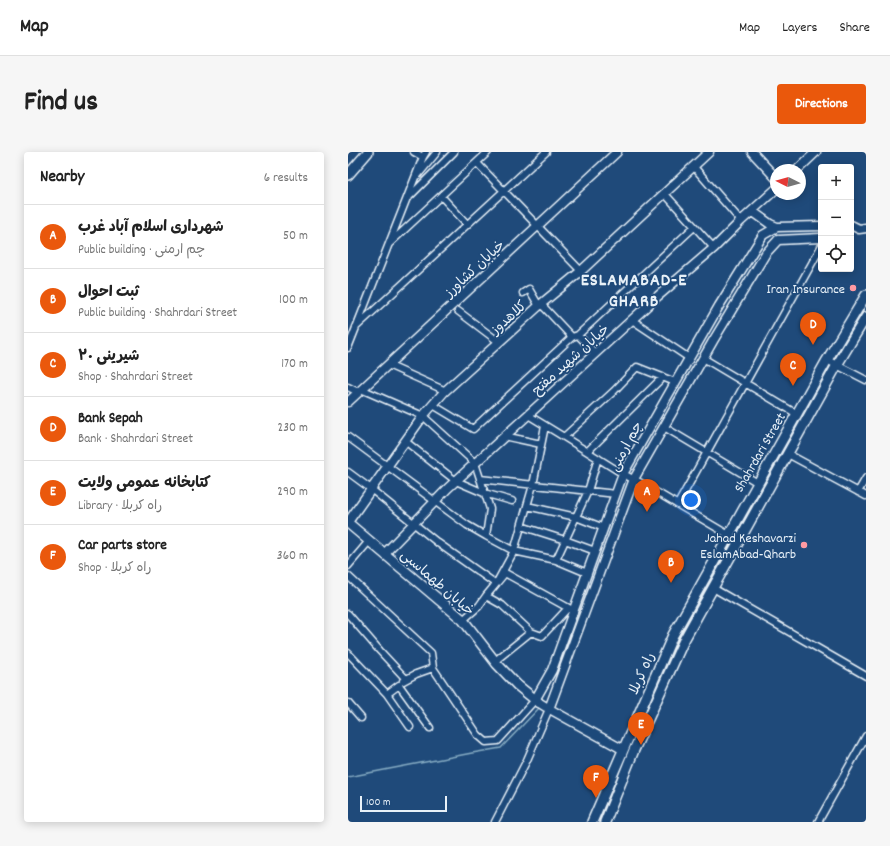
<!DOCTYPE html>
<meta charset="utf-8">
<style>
:root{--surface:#fff;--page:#f6f6f6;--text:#222;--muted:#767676;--line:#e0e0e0;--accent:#ea580c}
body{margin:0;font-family:Dekko,"Playpen Sans Arabic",sans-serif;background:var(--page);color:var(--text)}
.controls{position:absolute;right:12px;top:12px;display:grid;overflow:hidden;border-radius:4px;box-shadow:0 2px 10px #0003}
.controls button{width:36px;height:36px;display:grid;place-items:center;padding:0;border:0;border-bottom:1px solid var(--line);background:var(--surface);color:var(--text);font:20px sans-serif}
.compass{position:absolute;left:422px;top:12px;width:36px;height:36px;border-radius:50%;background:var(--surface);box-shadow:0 2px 10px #0003;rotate:276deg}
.scale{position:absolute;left:12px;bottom:10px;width:87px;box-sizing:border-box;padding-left:4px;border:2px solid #e8f1f8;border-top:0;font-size:11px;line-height:14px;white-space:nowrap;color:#e8f1f8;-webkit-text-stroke:3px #1f4a7a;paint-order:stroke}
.you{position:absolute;left:343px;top:348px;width:14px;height:14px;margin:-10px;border:3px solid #fff;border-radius:50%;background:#1a73e8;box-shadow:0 0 0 6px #1a73e833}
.badge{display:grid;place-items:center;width:26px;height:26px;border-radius:50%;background:var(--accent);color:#fff;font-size:13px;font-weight:700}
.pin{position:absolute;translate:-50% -33px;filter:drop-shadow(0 1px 2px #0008)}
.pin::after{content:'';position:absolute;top:21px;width:14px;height:12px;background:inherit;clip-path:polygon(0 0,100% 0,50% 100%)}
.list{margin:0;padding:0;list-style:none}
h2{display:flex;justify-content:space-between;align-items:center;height:52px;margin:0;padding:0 16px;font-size:17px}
h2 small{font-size:13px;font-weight:400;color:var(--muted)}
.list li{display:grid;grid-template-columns:26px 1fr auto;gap:12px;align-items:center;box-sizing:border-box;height:64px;padding:0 16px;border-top:1px solid var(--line)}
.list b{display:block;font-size:15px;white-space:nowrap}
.list p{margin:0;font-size:13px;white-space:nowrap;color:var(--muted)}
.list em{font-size:13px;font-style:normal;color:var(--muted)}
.icon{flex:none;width:22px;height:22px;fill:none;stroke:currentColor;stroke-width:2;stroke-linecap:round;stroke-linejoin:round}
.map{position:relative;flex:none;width:518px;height:670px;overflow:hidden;border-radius:4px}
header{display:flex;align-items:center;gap:24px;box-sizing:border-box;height:56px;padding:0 20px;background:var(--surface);border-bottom:1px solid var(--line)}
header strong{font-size:19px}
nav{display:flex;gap:22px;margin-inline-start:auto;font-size:14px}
.intro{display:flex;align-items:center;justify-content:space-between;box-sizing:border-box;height:96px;padding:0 24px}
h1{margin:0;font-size:28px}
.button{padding:10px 18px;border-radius:4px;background:var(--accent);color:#fff;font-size:14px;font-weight:700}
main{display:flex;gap:24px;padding:0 24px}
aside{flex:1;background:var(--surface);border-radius:4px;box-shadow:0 2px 10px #0003}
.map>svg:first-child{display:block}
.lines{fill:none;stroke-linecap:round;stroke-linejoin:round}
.stream{stroke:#87adc4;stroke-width:1.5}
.minor-casing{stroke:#e8f1f8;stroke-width:9}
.tertiary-casing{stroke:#e8f1f8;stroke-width:11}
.secondary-casing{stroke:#e8f1f8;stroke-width:12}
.minor{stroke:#1f4a7a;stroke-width:6}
.tertiary{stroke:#1f4a7a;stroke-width:8}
.secondary{stroke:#1f4a7a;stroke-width:9}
.poi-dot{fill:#ff9aa2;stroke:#1f4a7a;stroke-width:1.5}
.labels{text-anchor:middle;stroke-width:3.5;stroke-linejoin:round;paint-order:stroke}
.street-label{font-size:14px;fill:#e8f1f8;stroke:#1f4a7a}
.poi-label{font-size:14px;fill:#e8f1f8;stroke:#1f4a7a;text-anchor:end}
.district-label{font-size:18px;font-weight:bold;letter-spacing:1px;fill:#e8f1f8;stroke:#1f4a7a}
</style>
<header>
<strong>Map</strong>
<nav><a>Map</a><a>Layers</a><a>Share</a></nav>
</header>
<div class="intro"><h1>Find us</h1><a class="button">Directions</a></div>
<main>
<aside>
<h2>Nearby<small>6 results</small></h2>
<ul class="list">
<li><span class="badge">A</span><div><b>شهرداری اسلام آباد غرب</b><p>Public building · چم ارمنی</p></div><em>50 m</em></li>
<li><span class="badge">B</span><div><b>ثبت احوال</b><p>Public building · Shahrdari Street</p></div><em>100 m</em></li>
<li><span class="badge">C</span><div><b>شیرینی ۲۰</b><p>Shop · Shahrdari Street</p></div><em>170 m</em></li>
<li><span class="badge">D</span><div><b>Bank Sepah</b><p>Bank · Shahrdari Street</p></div><em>230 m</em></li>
<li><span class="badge">E</span><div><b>کتابخانه عمومی ولایت</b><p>Library · راه کربلا</p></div><em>290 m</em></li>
<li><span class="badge">F</span><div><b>Car parts store</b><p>Shop · راه کربلا</p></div><em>360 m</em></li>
</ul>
</aside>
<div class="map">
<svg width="518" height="670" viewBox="0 0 518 670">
<rect width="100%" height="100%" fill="#1f4a7a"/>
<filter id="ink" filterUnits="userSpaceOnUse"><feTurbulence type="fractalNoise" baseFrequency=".025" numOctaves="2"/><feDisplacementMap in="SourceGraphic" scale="8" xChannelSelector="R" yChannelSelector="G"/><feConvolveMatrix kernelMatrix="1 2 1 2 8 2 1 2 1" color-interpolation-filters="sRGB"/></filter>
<g filter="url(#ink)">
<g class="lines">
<!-- stream -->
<path class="stream" d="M 0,625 L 124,601 L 153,596 L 192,555"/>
<!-- minor casing -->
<g class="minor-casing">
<path id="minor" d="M 66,0 L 75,5
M 129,11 L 233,119
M 346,15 L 393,69
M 70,23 L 89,0
M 317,42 L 366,96
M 93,44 L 119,72
M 61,45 L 106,0
M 41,92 L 140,0
M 175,141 L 181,137 L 191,154
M 193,152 L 224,185 L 230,183 L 247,201
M 110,159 L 151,190
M 284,168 L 341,206
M 8,175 L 198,0
M 230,183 L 346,75
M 0,196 L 75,5 L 78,0
M 355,206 L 449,262
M 479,208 L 518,228
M 40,213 L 98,239
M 0,235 L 10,240
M 13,237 L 75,264 L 127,311 L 142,357 L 138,384
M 85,253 L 125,277 L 224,185
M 180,263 L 216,285 L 275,322 L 293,331 L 381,383
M 316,275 L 410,331
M 156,284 L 193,292
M 0,285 L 119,373 L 138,384 L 166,399 L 208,408 L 239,421
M 216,285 L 266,239 L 289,215 L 327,230
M 57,289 L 108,329 L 136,341 L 164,349
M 240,299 L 315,225
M 440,302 L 518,344
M 0,320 L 23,337 L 90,391 L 148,432 L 157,421 L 226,459
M 132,327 L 268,342
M 510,340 L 518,326
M 330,352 L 473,95
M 179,354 L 228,365 L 256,376
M 173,374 L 217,388 L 247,399
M 208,408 L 240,339 L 250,306
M 0,414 L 22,388
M 0,424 L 83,501 L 85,516 L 130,583 L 138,590 L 150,589 L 187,548
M 365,436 L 518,524
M 138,444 L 154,453 L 183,480 L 147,509
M 0,462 L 32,499 L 58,527
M 115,468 L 131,454 L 138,444 L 148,432 L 166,399 L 185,333 L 197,274
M 183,480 L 194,484 L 220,456
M 0,501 L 39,542 L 62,575
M 55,529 L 68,522 L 85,516
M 39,542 L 51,533 L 82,576
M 0,551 L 13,566
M 147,670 L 179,608 L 201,557
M 470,670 L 518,584"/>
</g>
<!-- tertiary casing -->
<g class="tertiary-casing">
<path id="tertiary" d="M 404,0 L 428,26
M 449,18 L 468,0
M 404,59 L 422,72 L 429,75 L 473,74
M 503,73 L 511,77 L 518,76
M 430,88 L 473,86
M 0,250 L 269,0
M 0,370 L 75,264 L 96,240 L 193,152 L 233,119 L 361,0
M 37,401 L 100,336 L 310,144 L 366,96 L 393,69 L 428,37
M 187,548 L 204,518 L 275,322 L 371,154 L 415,83 L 429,75
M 190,550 L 198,555 L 274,597
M 201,557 L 286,327 L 365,189 L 418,101 L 430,88"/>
</g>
<!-- secondary casing -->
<g class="secondary-casing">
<path id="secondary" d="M 0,23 L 20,0
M 0,371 L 115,468 L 149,512 L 169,533 L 190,550
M 244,670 L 325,483 L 479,208 L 518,143
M 257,670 L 286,598 L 336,488 L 489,213 L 518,165"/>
</g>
<!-- minor -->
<use href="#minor" class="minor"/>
<!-- tertiary -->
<use href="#tertiary" class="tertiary"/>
<!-- secondary -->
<use href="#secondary" class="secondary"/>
</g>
</g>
<!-- markers -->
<g class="poi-dot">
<circle cx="505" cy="136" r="4"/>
<circle cx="456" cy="393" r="4"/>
</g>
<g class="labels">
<!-- street labels -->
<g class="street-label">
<text transform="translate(126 116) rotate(-43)" y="5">خیابان کشاورز</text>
<text transform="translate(160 165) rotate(-42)" y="5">کلاهدوز</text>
<text transform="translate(222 207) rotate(-42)" y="5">خیابان شهید مفتح</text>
<text transform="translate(277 294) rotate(-62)" y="5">چم ارمنی</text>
<text transform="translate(411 300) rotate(-60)" y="5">Shahrdari Street</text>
<text transform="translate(90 430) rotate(41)" y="5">خیابان طهماسبی</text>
<text transform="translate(293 521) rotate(-66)" y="5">راه کربلا</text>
</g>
<!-- poi labels -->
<g class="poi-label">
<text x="497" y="141">Iran Insurance</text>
<text x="448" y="390">Jahad Keshavarzi<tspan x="448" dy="16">EslamAbad-Qharb</tspan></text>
</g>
<!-- district labels -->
<g class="district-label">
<text x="286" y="133">ESLAMABAD-E<tspan x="286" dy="21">GHARB</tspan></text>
</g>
</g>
</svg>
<div class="controls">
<button>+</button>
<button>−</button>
<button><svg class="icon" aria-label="locate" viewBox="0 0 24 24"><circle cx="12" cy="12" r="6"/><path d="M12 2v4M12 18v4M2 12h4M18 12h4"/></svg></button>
</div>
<svg class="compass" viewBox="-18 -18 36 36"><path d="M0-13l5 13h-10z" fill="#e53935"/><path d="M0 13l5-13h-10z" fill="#767676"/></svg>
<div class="scale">100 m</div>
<div class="you"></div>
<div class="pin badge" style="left:299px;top:360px">A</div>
<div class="pin badge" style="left:323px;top:431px">B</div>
<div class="pin badge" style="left:445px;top:234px">C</div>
<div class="pin badge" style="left:465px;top:193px">D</div>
<div class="pin badge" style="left:293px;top:593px">E</div>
<div class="pin badge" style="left:248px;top:646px">F</div>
</div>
</main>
